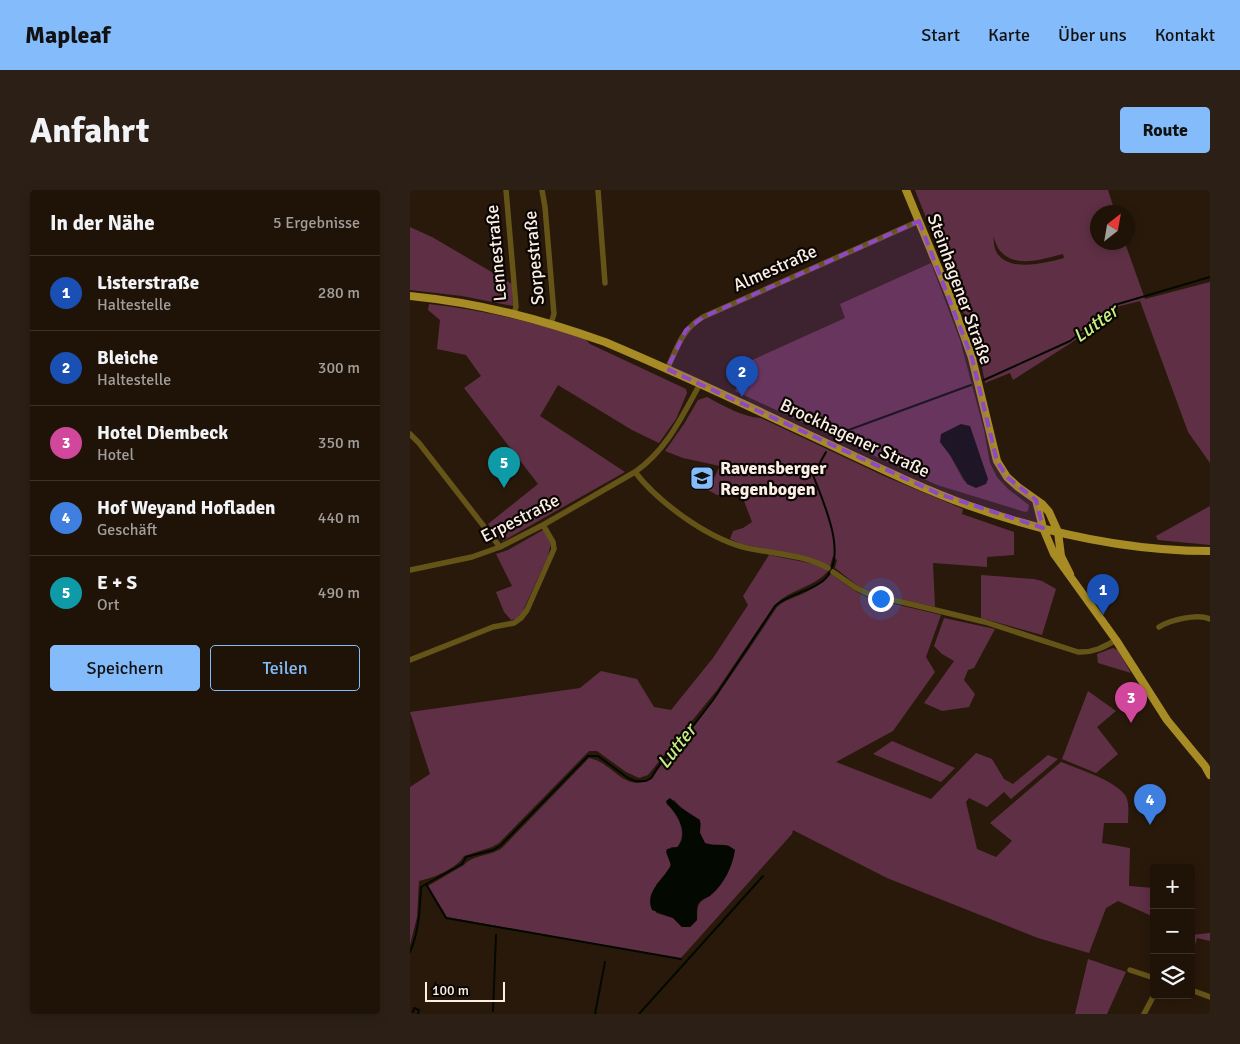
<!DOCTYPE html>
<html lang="de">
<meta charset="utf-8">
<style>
:root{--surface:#1f1308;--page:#2c2016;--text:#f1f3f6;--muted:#a19e9c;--line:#3c3229;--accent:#84bcfb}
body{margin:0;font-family:Signika,sans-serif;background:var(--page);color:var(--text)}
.controls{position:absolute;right:15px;bottom:15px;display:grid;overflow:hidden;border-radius:5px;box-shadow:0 2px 12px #0003}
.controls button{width:45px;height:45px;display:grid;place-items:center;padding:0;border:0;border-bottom:1px solid var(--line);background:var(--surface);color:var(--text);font:25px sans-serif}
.compass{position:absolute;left:680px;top:15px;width:45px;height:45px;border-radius:50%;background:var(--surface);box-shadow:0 2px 12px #0003;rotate:31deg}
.scale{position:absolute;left:15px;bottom:12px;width:80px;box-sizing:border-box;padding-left:5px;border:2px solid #faeee6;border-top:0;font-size:14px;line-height:18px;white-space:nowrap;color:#faeee6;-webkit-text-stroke:4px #0c0603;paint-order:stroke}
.you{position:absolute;left:470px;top:408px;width:18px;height:18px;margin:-12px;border:4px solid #fff;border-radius:50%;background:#1a73e8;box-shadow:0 0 0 8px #1a73e833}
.badge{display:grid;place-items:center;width:32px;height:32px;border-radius:50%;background:var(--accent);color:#fff;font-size:16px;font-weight:700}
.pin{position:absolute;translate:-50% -41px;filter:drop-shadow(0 1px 2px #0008)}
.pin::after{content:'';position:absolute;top:26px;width:18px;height:15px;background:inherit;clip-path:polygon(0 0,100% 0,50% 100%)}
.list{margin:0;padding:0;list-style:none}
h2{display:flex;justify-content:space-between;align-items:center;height:65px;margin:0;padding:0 20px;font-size:21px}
h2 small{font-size:16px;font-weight:400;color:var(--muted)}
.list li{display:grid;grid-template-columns:32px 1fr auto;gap:15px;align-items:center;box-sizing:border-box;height:75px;padding:0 20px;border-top:1px solid var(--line)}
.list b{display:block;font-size:19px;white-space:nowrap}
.list p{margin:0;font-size:16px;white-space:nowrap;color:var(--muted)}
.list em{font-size:16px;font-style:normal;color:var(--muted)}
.actions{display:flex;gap:10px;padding:15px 20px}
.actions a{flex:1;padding:11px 0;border:1px solid var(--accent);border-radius:5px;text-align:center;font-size:18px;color:var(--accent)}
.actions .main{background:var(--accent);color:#111}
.icon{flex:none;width:28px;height:28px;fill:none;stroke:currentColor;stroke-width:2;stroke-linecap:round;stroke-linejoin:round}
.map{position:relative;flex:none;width:800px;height:824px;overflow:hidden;border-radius:5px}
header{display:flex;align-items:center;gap:30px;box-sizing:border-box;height:70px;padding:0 25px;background:var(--accent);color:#111}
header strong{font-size:24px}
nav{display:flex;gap:28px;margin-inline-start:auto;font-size:18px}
.intro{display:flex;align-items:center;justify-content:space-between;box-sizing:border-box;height:120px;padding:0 30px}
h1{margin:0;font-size:35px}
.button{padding:12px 22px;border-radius:5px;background:var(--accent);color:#111;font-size:18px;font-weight:700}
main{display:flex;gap:30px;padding:0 30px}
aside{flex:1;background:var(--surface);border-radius:5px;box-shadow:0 2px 12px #0003}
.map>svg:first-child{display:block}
.green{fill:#5f3045;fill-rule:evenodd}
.water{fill:#030900}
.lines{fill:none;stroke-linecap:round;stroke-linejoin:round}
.stream{stroke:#030900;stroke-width:2}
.minor{stroke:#655418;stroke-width:5.5}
.major{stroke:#a78b24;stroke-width:8}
.marked{fill:#8e49c5;fill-opacity:0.2;stroke:#8e49c5;stroke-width:4;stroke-dasharray:10 6;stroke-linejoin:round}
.labels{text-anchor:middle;stroke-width:4.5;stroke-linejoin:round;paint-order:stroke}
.street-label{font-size:18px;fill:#faeee6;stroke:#0c0603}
.poi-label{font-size:18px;font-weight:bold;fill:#faeee6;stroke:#0c0603;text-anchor:start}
.water-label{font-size:19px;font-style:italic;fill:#c5f081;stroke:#0c0603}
</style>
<header>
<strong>Mapleaf</strong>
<nav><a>Start</a><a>Karte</a><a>Über uns</a><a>Kontakt</a></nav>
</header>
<div class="intro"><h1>Anfahrt</h1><a class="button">Route</a></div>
<main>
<aside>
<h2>In der Nähe<small>5 Ergebnisse</small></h2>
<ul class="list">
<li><span class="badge" style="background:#1a4fb4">1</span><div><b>Listerstraße</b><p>Haltestelle</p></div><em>280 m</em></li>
<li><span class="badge" style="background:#1a4fb4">2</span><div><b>Bleiche</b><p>Haltestelle</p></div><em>300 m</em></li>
<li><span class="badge" style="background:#d1479c">3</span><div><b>Hotel Diembeck</b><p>Hotel</p></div><em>350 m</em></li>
<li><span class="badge" style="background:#3f7fe0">4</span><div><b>Hof Weyand Hofladen</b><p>Geschäft</p></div><em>440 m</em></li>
<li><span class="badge" style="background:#0f9aa8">5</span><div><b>E + S</b><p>Ort</p></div><em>490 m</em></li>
</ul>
<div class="actions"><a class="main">Speichern</a><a>Teilen</a></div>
</aside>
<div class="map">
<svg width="800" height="824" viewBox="0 0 800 824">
<rect width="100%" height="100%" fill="#29190b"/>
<!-- green -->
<path class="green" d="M 505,0 L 698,0 L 705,22 L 688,22 L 688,52 L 715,53 L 735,109 L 800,92 L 800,273 L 778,242 L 730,111 L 710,116 L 661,153 L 603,190 L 600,183 L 575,193 L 570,167 L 563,146 ZM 583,47 C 585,50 586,54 588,58 C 603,80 632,69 653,64 L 654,68 C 635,73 595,84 585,59 C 584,56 584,51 583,47 Z
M 0,37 L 22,47 L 102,94 L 103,116 L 52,106 L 0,100 Z
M 521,73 L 550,150 L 574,240 L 580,273 L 587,287 L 598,299 L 619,315 L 618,321 L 615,322 L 527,295 L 325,201 L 340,171 L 435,128 L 430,114 ZM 530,252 L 576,294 L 554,291 L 540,265 Z
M 19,114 C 73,120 124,132 175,149 L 180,154 L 276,199 L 277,203 L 266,229 L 249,253 L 222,240 L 148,195 L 130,226 L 215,282 L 93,351 L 86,345 L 78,334 L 128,294 L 54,198 L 71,186 L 56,165 L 27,159 L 30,130 L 18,120 Z
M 297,207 C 314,216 332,227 351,228 L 474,286 L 553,319 L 552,324 L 604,342 L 604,365 L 577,367 L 577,377 L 523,373 L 525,417 L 459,401 L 448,396 L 425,378 L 427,370 L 423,366 L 420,376 L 394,367 L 332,354 L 320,349 L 323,341 L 333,338 L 342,332 L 331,303 L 307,305 L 298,300 L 310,276 L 273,268 L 255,261 L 274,234 L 288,210 Z
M 800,316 L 800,355 L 748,350 L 746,346 Z
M 133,340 L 141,353 L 138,366 L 112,423 L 108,428 L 101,430 L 94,422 L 86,402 L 102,396 L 86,364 L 98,360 Z
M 359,365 L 409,375 L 418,381 C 404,398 379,399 364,416 L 307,500 L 238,585 L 229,588 L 216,582 L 187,561 L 179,561 L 89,653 L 82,657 L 54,666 C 46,679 23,688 9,691 L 7,727 L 0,755 L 0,597 L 20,584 L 0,522 L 170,498 L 191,481 L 227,489 L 244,517 L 261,520 L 303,468 L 338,415 L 333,406 Z
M 421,384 L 445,401 L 459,408 L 531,425 L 516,467 L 525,482 L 483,541 L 426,572 L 521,609 L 566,563 L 582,569 L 594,589 L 603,594 L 638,565 L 648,569 L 601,609 L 594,602 L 577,617 L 559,608 L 556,612 L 567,659 L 586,667 L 602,651 L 580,633 L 651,572 C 668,579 704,590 715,605 C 720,612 718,625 718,633 L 694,633 L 692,653 L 720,658 L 719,696 L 744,698 L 744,727 L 708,711 L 696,718 L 679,763 L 628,748 L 477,688 L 383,640 L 382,644 L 270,769 L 37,727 L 18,696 L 54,675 C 62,665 81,666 92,658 L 179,568 C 203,572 214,604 242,589 C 253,570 270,555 283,538 C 313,498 340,458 367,417 C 375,410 383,408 392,404 C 402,400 413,392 421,384 ZM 264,610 C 272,620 283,624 291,633 L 290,643 L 295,653 C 305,657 310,653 320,656 L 300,706 C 286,713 288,716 287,730 L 280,737 L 272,737 L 263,728 L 246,723 L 246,695 C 253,687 266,678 258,667 L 261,657 L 267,657 C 279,643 267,624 257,614 Z
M 571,385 L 624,389 L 632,391 L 646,399 L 632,445 L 571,428 Z
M 534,428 L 585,439 L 564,478 L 558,480 L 554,490 L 565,504 L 559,517 L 532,521 L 514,513 L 544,471 L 532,464 L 524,456 Z
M 703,458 L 708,460 L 721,483 L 688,473 L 687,464 Z
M 678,501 L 706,521 L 687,537 L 708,564 L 686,583 L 652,569 Z
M 482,551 L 545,578 L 531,592 L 463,564 Z
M 800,743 L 800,751 L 787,748 L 784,759 L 781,757 L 781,745 Z
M 678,769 L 716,782 L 697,824 L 665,824 Z"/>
<!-- water -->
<path class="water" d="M 551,234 L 560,236 L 578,289 L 576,294 L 566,298 L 557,294 L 540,265 L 530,252 L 531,244 Z
M 260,608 L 271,618 L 290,630 L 290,643 L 295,653 C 305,657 316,652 325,660 C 323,675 314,695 301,705 C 297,708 291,709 288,714 C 286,718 287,725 287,730 L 280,737 L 272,737 L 263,728 L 242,720 C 234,702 254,689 261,675 L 256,662 L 257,659 L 268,657 C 279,643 268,624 257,614 L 256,611 Z"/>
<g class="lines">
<!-- stream -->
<path class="stream" d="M 574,190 L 660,151 L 708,114 L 800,87
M 425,245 L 561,195
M 16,694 L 36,728 L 271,769
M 0,762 C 9,742 10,718 11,697 L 52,674 L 56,667 L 83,660 L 90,656 L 178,566 L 188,566 L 218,588 L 225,591 L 236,591 L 241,588 L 250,574 L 279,541 L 303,510 L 365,416 C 378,404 399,402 413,391 C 440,367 413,312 403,285 L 416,262
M 83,821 L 86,745
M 0,824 L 3,822 L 4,818 L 9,820 L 8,824
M 185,824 L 195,772
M 229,824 L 353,686"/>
<!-- minor -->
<path class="minor" d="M 96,0 L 104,93 L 106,117 L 104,123
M 132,0 L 135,17 L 144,124 L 141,133
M 188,0 L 195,93
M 257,179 C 268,157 271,140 293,127 L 509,31
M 0,244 L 9,253 L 90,357
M 225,282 C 248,312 296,347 333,357 C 361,364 393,364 418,378
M 0,380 L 62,367 L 90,357 L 133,335 L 225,282 C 257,260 272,226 290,194
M 423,382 L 446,398 L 459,404 L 575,432 L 668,462 C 683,463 694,457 706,450
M 749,437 C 760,430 788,423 800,429
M 0,470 L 83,437 L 104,433 L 111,428 L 117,420 L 144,359 L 143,352 L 133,335
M 720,780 L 744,788
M 781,800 L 800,807
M 734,824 L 744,805"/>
<!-- major -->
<path class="major" d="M 496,0 L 541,109 L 562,168 L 587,271 L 597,287 L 608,297 L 632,314 L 639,322 L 648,342 L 651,366 L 660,384
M 0,106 C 70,113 130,129 195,152 C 261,180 326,210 391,241 C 447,267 502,295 560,316 C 636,343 719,361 800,361
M 626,310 L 633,338 L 644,364 L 706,450 L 757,530 L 795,576 L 800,585"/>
</g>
<!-- marked area -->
<path class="marked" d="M 509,31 L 562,168 L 587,271 L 597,287 L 626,310 L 633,338 L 529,304 L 257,179 L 276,140 L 293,127 Z"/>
<!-- icons -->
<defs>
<g id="school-square" transform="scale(1.25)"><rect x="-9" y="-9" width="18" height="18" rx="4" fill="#84bcfb" stroke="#0c0603"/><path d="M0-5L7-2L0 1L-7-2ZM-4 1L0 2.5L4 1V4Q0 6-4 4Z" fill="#111"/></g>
</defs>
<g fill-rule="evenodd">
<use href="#school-square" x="292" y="288"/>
</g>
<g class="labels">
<!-- street labels -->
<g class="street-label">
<text transform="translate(86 63) rotate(-95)" y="6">Lennestraße</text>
<text transform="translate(124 68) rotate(-95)" y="6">Sorpestraße</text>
<text transform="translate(365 78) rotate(-24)" y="6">Almestraße</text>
<text transform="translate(550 99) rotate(70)" y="6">Steinhagener Straße</text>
<text transform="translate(445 248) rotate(25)" y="6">Brockhagener Straße</text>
<text transform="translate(110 328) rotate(-27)" y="6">Erpestraße</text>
</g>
<!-- poi labels -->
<g class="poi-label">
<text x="310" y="284">Ravensberger<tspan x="310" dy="21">Regenbogen</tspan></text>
</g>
<!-- water labels -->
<g class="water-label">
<text transform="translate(685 133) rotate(-36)" y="7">Lutter</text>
<text transform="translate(266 556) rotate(-52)" y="7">Lutter</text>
</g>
</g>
</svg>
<div class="controls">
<button>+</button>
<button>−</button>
<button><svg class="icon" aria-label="layers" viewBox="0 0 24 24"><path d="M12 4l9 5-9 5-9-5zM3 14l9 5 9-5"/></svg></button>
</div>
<svg class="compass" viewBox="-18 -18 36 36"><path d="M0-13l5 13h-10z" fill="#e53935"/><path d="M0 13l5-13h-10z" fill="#a19e9c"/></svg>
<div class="scale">100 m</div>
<div class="you"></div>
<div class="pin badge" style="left:693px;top:425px;background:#1a4fb4">1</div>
<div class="pin badge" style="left:332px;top:207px;background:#1a4fb4">2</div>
<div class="pin badge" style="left:721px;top:533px;background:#d1479c">3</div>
<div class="pin badge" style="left:740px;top:635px;background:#3f7fe0">4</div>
<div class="pin badge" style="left:94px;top:298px;background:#0f9aa8">5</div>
</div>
</main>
